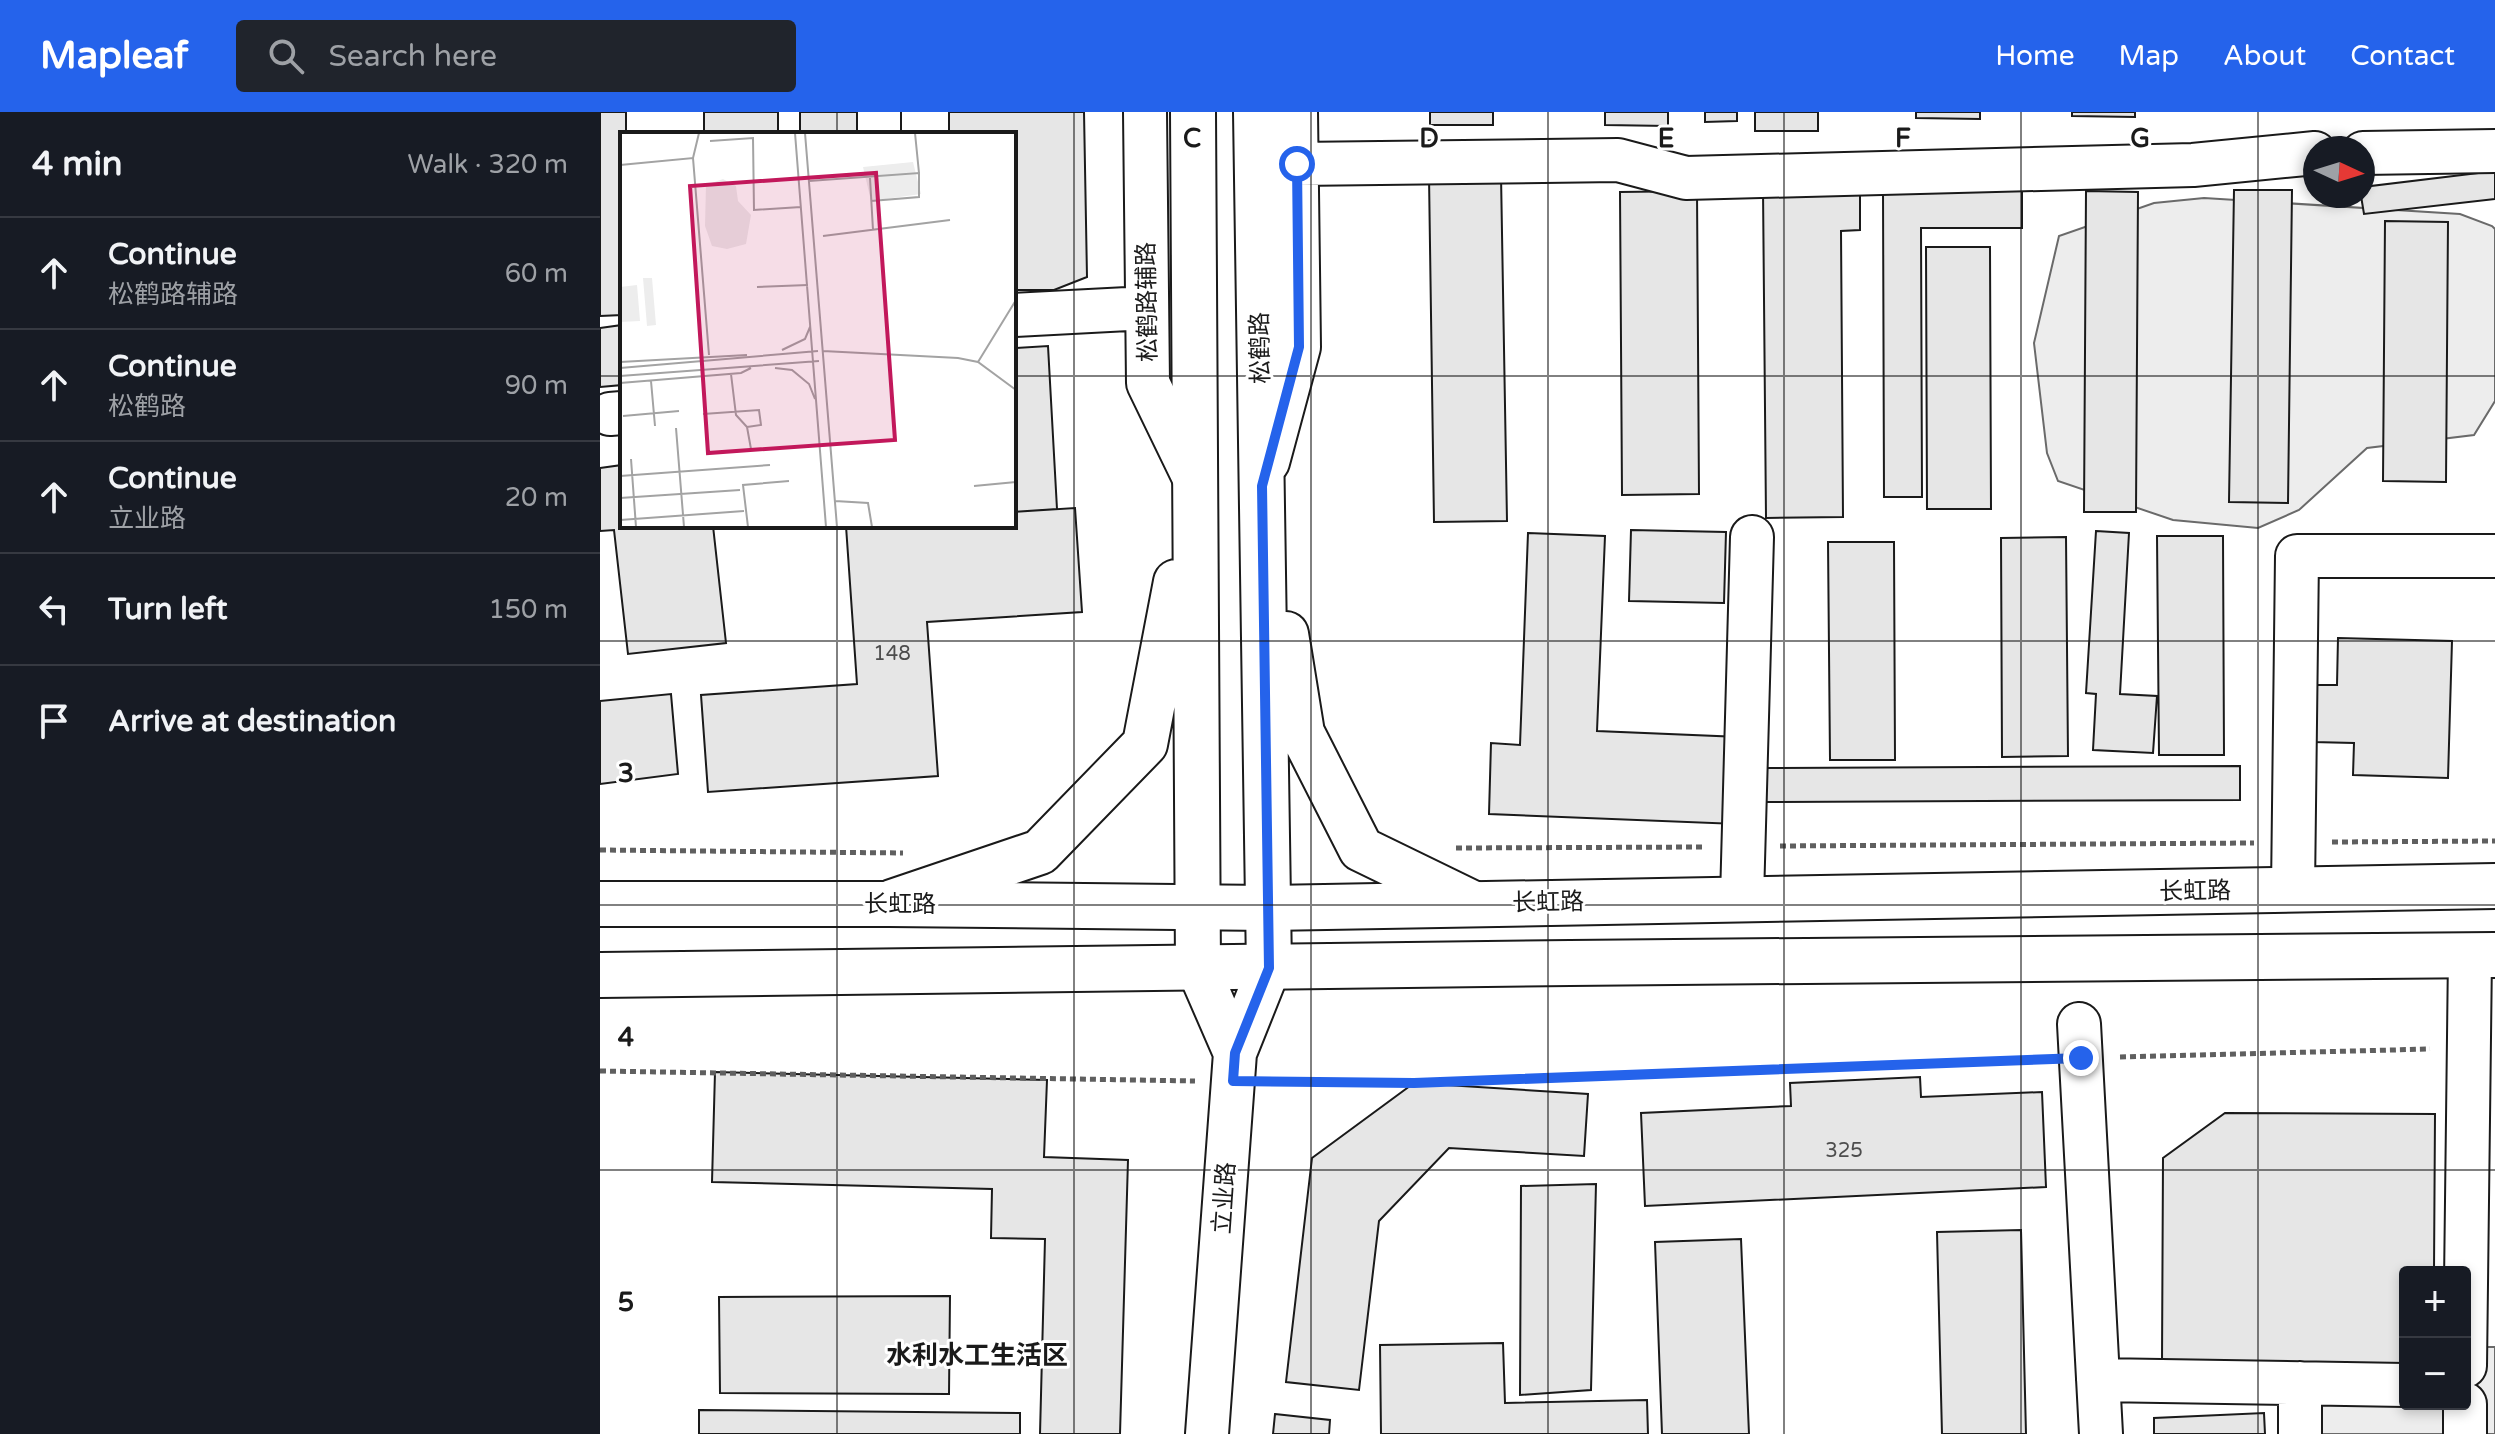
<!DOCTYPE html>
<meta charset="utf-8">
<style>
:root{--surface:#171b24;--page:#20242c;--text:#f1f3f6;--muted:#9ea1a6;--line:#363941;--accent:#2563eb}
body{margin:0;font-family:"Varela Round","Noto Sans SC",sans-serif;background:var(--page);color:var(--text)}
.controls{position:absolute;right:24px;bottom:24px;display:grid;overflow:hidden;border-radius:8px;box-shadow:0 4px 12px #0003}
.controls button{width:72px;height:72px;display:grid;place-items:center;padding:0;border:0;border-bottom:2px solid var(--line);background:var(--surface);color:var(--text);font:40px sans-serif}
.compass{position:absolute;left:1703px;top:24px;width:72px;height:72px;border-radius:50%;background:var(--surface);box-shadow:0 4px 12px #0003;rotate:94deg}
.stop{position:absolute;width:24px;height:24px;margin:-18px;border:6px solid #2563eb;border-radius:50%;background:#fff}
.stop.end{background:#2563eb;border-color:#fff;box-shadow:0 2px 8px #0008}
.list{margin:0;padding:0;list-style:none}
h2{display:flex;justify-content:space-between;align-items:center;height:104px;margin:0;padding:0 32px;font-size:34px}
h2 small{font-size:26px;font-weight:400;color:var(--muted)}
.list li{display:grid;grid-template-columns:52px 1fr auto;gap:24px;align-items:center;box-sizing:border-box;height:112px;padding:0 32px;border-top:2px solid var(--line)}
.list b{display:block;font-size:30px;white-space:nowrap}
.list p{margin:0;font-size:26px;white-space:nowrap;color:var(--muted)}
.list em{font-size:26px;font-style:normal;color:var(--muted)}
.icon{flex:none;width:44px;height:44px;fill:none;stroke:currentColor;stroke-width:2;stroke-linecap:round;stroke-linejoin:round}
.map{position:relative;flex:none;width:1895px;height:1322px;overflow:hidden}
header{display:flex;align-items:center;gap:48px;box-sizing:border-box;height:112px;padding:0 40px;background:var(--accent);color:#fff}
header strong{font-size:38px}
nav{display:flex;gap:44px;margin-inline-start:auto;font-size:28px}
.search{width:560px;height:72px;background:var(--page);display:flex;align-items:center;gap:20px;box-sizing:border-box;padding:0 28px;border-radius:8px;color:var(--muted);font-size:30px}
main{display:flex}
aside{flex:1;background:var(--surface)}
.map>svg:first-child{display:block}
.green{fill:#ededed;stroke:#6a6a6a;stroke-width:2}
.building{fill:#e6e6e6;stroke:#1a1a1a;stroke-width:2}
.lines{fill:none;stroke-linecap:round;stroke-linejoin:round}
.minor-casing{stroke:#1a1a1a;stroke-width:46}
.major-casing{stroke:#1a1a1a;stroke-width:48}
.highway-casing{stroke:#1a1a1a;stroke-width:48}
.path{stroke:#5f5f5f;stroke-width:5;stroke-dasharray:6 4;stroke-linecap:butt}
.minor{stroke:#fff;stroke-width:42}
.major{stroke:#fff;stroke-width:44}
.highway{stroke:#fff;stroke-width:44}
.route{stroke:#2563eb;stroke-width:10}
.grid{fill:none;stroke:#1a1a1a;stroke-width:2;stroke-opacity:0.55}
.labels{text-anchor:middle;stroke-width:6;stroke-linejoin:round;paint-order:stroke}
.number-label{font-size:20px;fill:#4d4d4d}
.street-label{font-size:24px;fill:#1a1a1a;stroke:#fff}
.neighbourhood-label{font-size:26px;font-weight:bold;fill:#1a1a1a;stroke:#fff}
.inset-road{fill:none;stroke:#a3a3a3;stroke-width:2}
.view{fill:#c2185b;fill-opacity:0.15;stroke:#c2185b;stroke-width:4}
.inset-edge{fill:none;stroke:#1a1a1a;stroke-width:4}
.grid-label{font-size:26px;text-anchor:middle;font-weight:bold;fill:#1a1a1a;stroke:#fff;stroke-width:6;stroke-linejoin:round;paint-order:stroke}
</style>
<header>
<strong>Mapleaf</strong>
<div class="search"><svg class="icon" aria-label="search" viewBox="0 0 24 24"><circle cx="10" cy="10" r="6"/><path d="M15 15l6 6"/></svg>Search here</div>
<nav><a>Home</a><a>Map</a><a>About</a><a>Contact</a></nav>
</header>
<main>
<aside>
<h2>4 min<small>Walk · 320 m</small></h2>
<ul class="list">
<li><svg class="icon" aria-label="ahead" viewBox="0 0 24 24"><path d="M12 20V5M6 11l6-6 6 6"/></svg><div><b>Continue</b><p>松鹤路辅路</p></div><em>60 m</em></li>
<li><svg class="icon" aria-label="ahead" viewBox="0 0 24 24"><path d="M12 20V5M6 11l6-6 6 6"/></svg><div><b>Continue</b><p>松鹤路</p></div><em>90 m</em></li>
<li><svg class="icon" aria-label="ahead" viewBox="0 0 24 24"><path d="M12 20V5M6 11l6-6 6 6"/></svg><div><b>Continue</b><p>立业路</p></div><em>20 m</em></li>
<li><svg class="icon" aria-label="left" viewBox="0 0 24 24"><path d="M17 20v-9H6M10 6l-5 5 5 5"/></svg><div><b>Turn left</b></div><em>150 m</em></li>
<li><svg class="icon" aria-label="arrive" viewBox="0 0 24 24"><path d="M6 21V4h12l-3 4 3 4H6"/></svg><div><b>Arrive at destination</b></div></li>
</ul>
</aside>
<div class="map">
<svg width="1895" height="1322" viewBox="0 0 1895 1322">
<rect width="100%" height="100%" fill="#fff"/>
<!-- green -->
<path class="green" d="M 1604,86 L 1860,102 L 1892,114 L 1895,117 L 1895,289 L 1874,323 L 1767,336 L 1699,398 L 1658,416 L 1573,408 L 1458,369 L 1447,341 L 1434,231 L 1459,124 L 1554,91 Z
M 1865,1235 L 1895,1235 L 1895,1322 L 1700,1322 L 1700,1271 L 1805,1292 L 1865,1292 Z"/>
<!-- building -->
<path class="building" d="M 0,0 L 26,0 L 26,22 L 22,22 L 22,203 L 0,204 Z
M 104,0 L 178,0 L 178,22 L 104,22 Z
M 200,0 L 259,0 L 260,22 L 200,22 Z
M 349,0 L 484,0 L 487,165 L 454,178 L 414,178 L 414,22 L 349,22 Z
M 830,0 L 893,0 L 893,13 L 830,13 Z
M 1005,0 L 1068,0 L 1068,14 L 1005,13 Z
M 1105,0 L 1137,0 L 1137,9 L 1105,10 Z
M 1155,0 L 1218,0 L 1218,19 L 1155,19 Z
M 1316,0 L 1380,0 L 1380,7 L 1316,6 Z
M 1472,0 L 1535,0 L 1535,5 L 1472,4 Z
M 1895,59 L 1895,87 L 1764,102 L 1761,84 L 1763,84 L 1763,75 Z
M 901,63 L 907,409 L 834,410 L 829,64 Z
M 1260,76 L 1260,118 L 1241,119 L 1243,405 L 1166,406 L 1163,77 Z
M 1422,76 L 1422,116 L 1321,116 L 1322,385 L 1284,385 L 1283,77 Z
M 1634,78 L 1692,78 L 1688,391 L 1629,390 Z
M 1097,79 L 1099,382 L 1022,383 L 1020,80 Z
M 1486,79 L 1538,80 L 1536,400 L 1484,400 Z
M 1785,109 L 1848,110 L 1846,370 L 1783,369 Z
M 1326,135 L 1390,135 L 1391,397 L 1327,397 Z
M 22,213 L 22,273 L 0,275 L 0,216 Z
M 448,234 L 457,397 L 414,400 L 414,236 Z
M 22,353 L 22,414 L 113,414 L 126,531 L 28,542 L 14,418 L 0,419 L 0,356 Z
M 475,396 L 482,500 L 327,510 L 338,664 L 108,680 L 101,583 L 257,572 L 246,414 L 414,414 L 414,400 Z
M 1031,418 L 1126,420 L 1124,491 L 1029,489 Z
M 1496,419 L 1529,421 L 1520,582 L 1557,584 L 1553,641 L 1493,638 L 1496,582 L 1486,581 Z
M 928,421 L 1005,424 L 997,619 L 1140,625 L 1137,712 L 889,702 L 891,631 L 920,633 Z
M 1557,424 L 1623,424 L 1624,643 L 1559,643 Z
M 1466,425 L 1468,644 L 1402,645 L 1401,426 Z
M 1228,430 L 1294,430 L 1295,648 L 1230,648 Z
M 1738,526 L 1852,529 L 1848,666 L 1753,663 L 1754,631 L 1713,630 L 1714,573 L 1737,573 Z
M 71,582 L 78,662 L 0,672 L 0,589 Z
M 1640,654 L 1640,688 L 1162,690 L 1162,656 Z
M 115,960 L 447,968 L 444,1045 L 528,1048 L 520,1322 L 440,1322 L 445,1127 L 391,1126 L 392,1077 L 112,1070 Z
M 1320,965 L 1321,985 L 1442,980 L 1446,1075 L 1045,1094 L 1041,1001 L 1191,994 L 1190,971 Z
M 814,971 L 988,982 L 984,1044 L 849,1036 L 779,1109 L 759,1278 L 686,1270 L 712,1046 Z
M 1625,1001 L 1835,1002 L 1834,1160 L 1805,1160 L 1805,1252 L 1562,1250 L 1563,1046 Z
M 996,1072 L 991,1278 L 920,1283 L 921,1074 Z
M 1421,1118 L 1426,1322 L 1342,1322 L 1337,1120 Z
M 1141,1127 L 1149,1322 L 1062,1322 L 1055,1130 Z
M 350,1184 L 349,1282 L 120,1281 L 119,1185 Z
M 903,1231 L 905,1291 L 1047,1288 L 1048,1322 L 781,1322 L 780,1233 Z
M 99,1298 L 420,1301 L 420,1322 L 99,1322 Z
M 1664,1301 L 1665,1322 L 1554,1322 L 1554,1306 Z
M 675,1302 L 730,1308 L 729,1322 L 673,1322 Z"/>
<g class="lines">
<!-- minor casing -->
<g class="minor-casing">
<path id="minor" d="M 279,0 L 279,22
M 545,0 L 548,271 L 596,370
M 1763,41 L 1895,39
M 697,52 L 1018,48 L 1086,66 L 1593,53 L 1715,41
M 414,203 L 547,196
M 10,302 L 22,301
M 668,350 L 699,235 L 696,0
M 1693,778 L 1697,444 L 1895,444
M 1142,786 L 1152,425
M 598,856 L 635,941
M 1479,912 L 1501,1322
M 1865,1254 L 1870,843
M 1498,1268 L 1805,1273
M 1700,1271 L 1700,1322
M 1865,1292 L 1865,1322
M 607,1322 L 635,941 L 669,856"/>
</g>
<!-- major casing -->
<g class="major-casing">
<path id="major" d="M 593,0 L 598,856
M 656,0 L 669,856
M 686,522 L 702,621 L 761,737 L 872,791
M 292,790 L 440,740 L 545,632 L 576,470"/>
</g>
<!-- highway casing -->
<g class="highway-casing">
<path id="highway" d="M 0,792 L 289,792 L 668,796 L 1895,774
M 0,863 C 632,853 1263,848 1895,843"/>
</g>
<!-- path -->
<path class="path" d="M 1732,730 L 1895,729
M 1180,734 L 1654,731
M 856,736 L 1106,735
M 0,738 L 303,741
M 1520,945 L 1830,937
M 0,959 L 595,969
M 673,970 L 814,971 L 1442,947"/>
<!-- minor -->
<use href="#minor" class="minor"/>
<!-- major -->
<use href="#major" class="major"/>
<!-- highway -->
<use href="#highway" class="highway"/>
</g>
<g class="lines">
<!-- route -->
<path class="route" d="M 697,52 L 699,235 L 662,374 L 669,856 L 635,941 L 633,969 L 814,971 L 1481,946"/>
</g>
<!-- grid -->
<path class="grid" d="M 237,0 L 237,22M 474,0 L 474,1322M 711,0 L 711,1322M 948,0 L 948,1322M 1184,0 L 1184,1322M 1421,0 L 1421,1322M 1658,0 L 1658,1322M 0,264 L 22,264M 414,264 L 1895,264M 237,414 L 237,1322M 0,529 L 1895,529M 0,793 L 1895,793M 0,1058 L 1895,1058"/>
<g class="labels">
<!-- number labels -->
<g class="number-label">
<text x="292" y="548">148</text>
<text x="1244" y="1045">325</text>
</g>
<!-- street labels -->
<g class="street-label">
<text transform="translate(547 190) rotate(-91)" y="8">松鹤路辅路</text>
<text transform="translate(660 236) rotate(-91)" y="8">松鹤路</text>
<text transform="translate(1595 779) rotate(-1)" y="8">长虹路</text>
<text transform="translate(948 790) rotate(-1)" y="8">长虹路</text>
<text x="300" y="800">长虹路</text>
<text transform="translate(624 1086) rotate(-86)" y="8">立业路</text>
</g>
<!-- neighbourhood labels -->
<g class="neighbourhood-label">
<text x="377" y="1252">水利水工生活区</text>
</g>
</g>
<!-- overview -->
<g transform="translate(20 20)">
<rect width="396" height="396" fill="#fff"/>
<path d="M 293,30 L 301,62 L 251,69 L 243,35 ZM 103,47 L 116,54 L 118,69 L 131,83 L 126,112 L 107,117 L 92,114 L 85,94 L 86,53 ZM 23,146 L 32,146 L 36,193 L 27,194 ZM 17,153 L 20,189 L 0,190 L 0,155 Z" fill="#ededed"/>
<path class="inset-road" d="M 175,1 L 206,395M 185,1 L 217,395M 295,1 L 299,41M 90,9 L 133,6 L 134,78 L 181,75M 73,26 L 79,1M 0,33 L 73,26 L 89,223M 250,46 L 253,98M 189,49 L 299,41 L 299,65 L 251,69M 203,104 L 330,88M 137,155 L 188,153M 162,218 L 185,207 L 190,195M 203,219 L 338,226 L 358,230 L 396,258M 0,230 L 127,223M 358,230 L 396,168M 0,236 L 198,219M 155,236 L 172,238 L 189,252 L 195,267M 111,242 L 116,283 L 127,295 L 131,317M 0,244 L 199,229M 31,249 L 35,294M 0,251 L 121,241 L 131,236M 83,282 L 139,278 L 141,293 L 127,295M 3,284 L 59,279M 56,296 L 64,395M 11,327 L 16,395M 0,344 L 150,333M 354,354 L 396,350M 0,366 L 120,358M 215,369 L 248,371 L 252,395M 0,388 L 124,379M 128,395 L 123,353 L 169,349"/>
<path class="view" d="M 256,41 L 275,308 L 88,321 L 70,54 Z"/>
<rect width="396" height="396" class="inset-edge"/>
</g>
<g class="grid-label">
<text x="592" y="35">C</text>
<text x="829" y="35">D</text>
<text x="1066" y="35">E</text>
<text x="1303" y="35">F</text>
<text x="1540" y="35">G</text>
<text x="26" y="670">3</text>
<text x="26" y="934">4</text>
<text x="26" y="1199">5</text>
</g>
</svg>
<div class="controls">
<button>+</button>
<button>−</button>
</div>
<svg class="compass" viewBox="-18 -18 36 36"><path d="M0-13l5 13h-10z" fill="#e53935"/><path d="M0 13l5-13h-10z" fill="#9ea1a6"/></svg>
<div class="stop" style="left:697px;top:52px"></div>
<div class="stop end" style="left:1481px;top:946px"></div>
</div>
</main>
